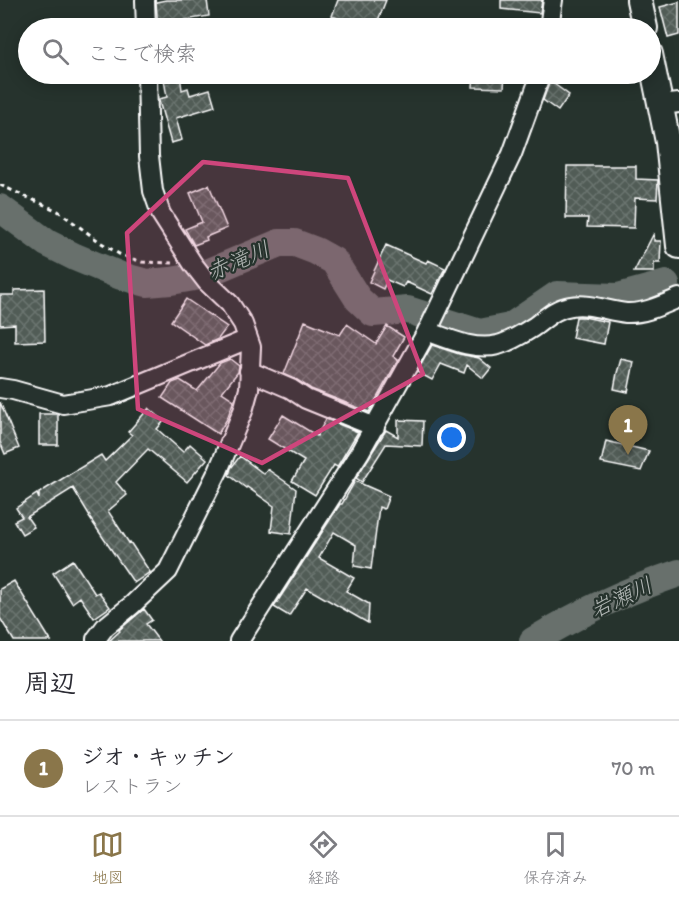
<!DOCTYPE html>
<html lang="ja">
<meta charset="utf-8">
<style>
:root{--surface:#fff;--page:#f7f7f7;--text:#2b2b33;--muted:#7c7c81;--line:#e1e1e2;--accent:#8a764a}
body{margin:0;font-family:Itim,"Klee One",sans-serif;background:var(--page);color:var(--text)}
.you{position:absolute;left:452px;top:438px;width:21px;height:21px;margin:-15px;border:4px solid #fff;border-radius:50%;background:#1a73e8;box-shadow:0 0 0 9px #1a73e833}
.badge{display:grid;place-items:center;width:39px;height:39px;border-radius:50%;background:var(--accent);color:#fff;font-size:20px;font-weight:700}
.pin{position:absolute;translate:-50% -50px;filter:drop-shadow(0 2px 3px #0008)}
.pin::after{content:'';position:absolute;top:32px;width:21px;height:18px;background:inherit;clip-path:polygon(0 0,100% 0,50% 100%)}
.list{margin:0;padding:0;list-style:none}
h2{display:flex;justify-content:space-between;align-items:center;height:78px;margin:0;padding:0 24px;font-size:26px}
h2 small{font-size:20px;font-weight:400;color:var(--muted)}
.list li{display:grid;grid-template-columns:39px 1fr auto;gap:18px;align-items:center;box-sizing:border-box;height:96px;padding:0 24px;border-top:2px solid var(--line)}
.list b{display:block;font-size:22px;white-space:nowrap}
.list p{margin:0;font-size:20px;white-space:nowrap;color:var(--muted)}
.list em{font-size:20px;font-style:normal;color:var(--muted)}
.icon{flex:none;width:33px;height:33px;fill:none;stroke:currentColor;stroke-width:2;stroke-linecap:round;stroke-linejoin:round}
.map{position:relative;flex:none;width:679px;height:641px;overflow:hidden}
.search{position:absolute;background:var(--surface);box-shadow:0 3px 15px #0003;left:18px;right:18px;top:18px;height:66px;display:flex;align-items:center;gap:15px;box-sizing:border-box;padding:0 21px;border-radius:33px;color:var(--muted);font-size:22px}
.sheet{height:174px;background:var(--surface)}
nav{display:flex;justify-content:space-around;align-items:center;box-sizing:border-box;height:84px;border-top:2px solid var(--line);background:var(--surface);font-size:16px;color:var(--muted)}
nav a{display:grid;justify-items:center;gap:3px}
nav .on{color:var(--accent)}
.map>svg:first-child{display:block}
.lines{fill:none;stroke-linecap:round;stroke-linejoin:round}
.river{stroke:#67706c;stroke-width:28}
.building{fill:url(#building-cross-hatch);stroke:#fff;stroke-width:1.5}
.minor-casing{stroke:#fff;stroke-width:22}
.major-casing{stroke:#fff;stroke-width:28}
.path{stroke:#fff;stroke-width:3;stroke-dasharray:4.5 4.5;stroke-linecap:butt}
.minor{stroke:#26332d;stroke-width:18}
.major{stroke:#26332d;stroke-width:24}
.marked{fill:#ce467c;fill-opacity:0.2;stroke:#ce467c;stroke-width:4.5;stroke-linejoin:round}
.labels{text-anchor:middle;stroke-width:4.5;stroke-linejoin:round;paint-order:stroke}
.water-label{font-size:22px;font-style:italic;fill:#b3b8b6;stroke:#26332d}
</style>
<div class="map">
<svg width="679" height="641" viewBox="0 0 679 641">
<defs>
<pattern id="building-cross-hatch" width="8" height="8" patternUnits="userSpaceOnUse" patternTransform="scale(1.5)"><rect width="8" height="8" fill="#515c57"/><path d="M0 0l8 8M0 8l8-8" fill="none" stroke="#6b7470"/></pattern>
</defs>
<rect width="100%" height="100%" fill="#26332d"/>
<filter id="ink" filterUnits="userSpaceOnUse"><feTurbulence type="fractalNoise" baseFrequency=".0167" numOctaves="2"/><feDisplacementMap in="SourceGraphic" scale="12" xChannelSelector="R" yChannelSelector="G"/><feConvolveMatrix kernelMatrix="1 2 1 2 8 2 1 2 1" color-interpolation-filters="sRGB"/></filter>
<g filter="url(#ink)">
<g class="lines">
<!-- river -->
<path class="river" d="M 0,208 L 47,243 L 75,257 L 121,276 L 147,283 L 171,281 L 200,276 L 279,243 L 295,243 L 316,251 L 334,261 L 358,299 L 373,313 L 408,310 L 480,333 L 510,327 L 557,295 L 618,297 L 666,284
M 533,641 C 579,613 628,590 679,573"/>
</g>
<!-- building -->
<path class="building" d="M 166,0 L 207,0 L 209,16 L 185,20 L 186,27 L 158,28 L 156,2 Z
M 338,0 L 386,0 L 375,28 L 367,28 L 332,16 Z
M 501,0 L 542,0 L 540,13 L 501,9 Z
M 679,2 L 679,35 L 668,38 L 660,7 Z
M 163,74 L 180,74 L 182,90 L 188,88 L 190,95 L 210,89 L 215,106 L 176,118 L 182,140 L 171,143 L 159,101 L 159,99 L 167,97 Z
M 474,74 L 505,74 L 504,88 L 473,87 Z
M 550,81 L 569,95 L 558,111 L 543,100 Z
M 567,166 L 636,166 L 636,179 L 658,180 L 657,199 L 635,198 L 634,228 L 587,227 L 588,218 L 566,218 Z
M 209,185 L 227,228 L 206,237 L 207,240 L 194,245 L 185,229 L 202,222 L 190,193 Z
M 654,233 L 654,241 L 661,241 L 660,263 L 654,263 L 654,272 L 634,272 Z
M 386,245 L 426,263 L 428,260 L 445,268 L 432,294 L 406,282 L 403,287 L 387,280 L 383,289 L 369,282 Z
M 44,289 L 45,341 L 15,342 L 15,324 L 0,325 L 0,295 L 14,295 L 14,290 Z
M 186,299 L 227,327 L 218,339 L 205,345 L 171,321 Z
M 576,317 L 584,317 L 608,322 L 604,344 L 572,338 Z
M 305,321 L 340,335 L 347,324 L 376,344 L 387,326 L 404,337 L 393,356 L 398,360 L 369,412 L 311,389 L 297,380 L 284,374 Z
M 432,345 L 459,354 L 479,358 L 491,368 L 483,378 L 467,365 L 464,373 L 441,364 L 432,380 L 417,372 Z
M 230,359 L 239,366 L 238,372 L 222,392 L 234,400 L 227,419 L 218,434 L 162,398 L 172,383 L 180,380 L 197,391 L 220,363 Z
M 621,359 L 634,362 L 628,392 L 614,389 L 617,373 Z
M 0,402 L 19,448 L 5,454 L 0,442 Z
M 149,408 L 164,421 L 157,429 L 183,452 L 190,444 L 207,459 L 187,482 L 148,449 L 116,482 L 127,495 L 108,511 L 129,543 L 130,542 L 150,572 L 134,583 L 89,517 L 90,516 L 73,488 L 27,517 L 34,527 L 22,534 L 14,521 L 22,517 L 16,508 L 37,494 L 39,499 L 39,493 L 101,455 L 105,461 L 132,435 L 128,432 Z
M 39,414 L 58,414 L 58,445 L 39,445 Z
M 283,415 L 317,436 L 326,419 L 358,432 L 337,467 L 334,465 L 315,495 L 292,481 L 304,461 L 268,439 Z
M 398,420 L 423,421 L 422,446 L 386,444 L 362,482 L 356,478 L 386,430 L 398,437 Z
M 606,441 L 649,451 L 641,471 L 601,463 Z
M 240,456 L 264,474 L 267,469 L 296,489 L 291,534 L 271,531 L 274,506 L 247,487 L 246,488 L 229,475 L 231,468 Z
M 355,481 L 389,496 L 384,509 L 379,507 L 371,569 L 354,566 L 356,545 L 334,532 L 319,558 L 354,578 L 346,591 L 369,604 L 368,623 L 307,588 L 289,616 L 274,607 L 340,504 L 342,504 Z
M 73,560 L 95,594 L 99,592 L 110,607 L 94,618 L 80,597 L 72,603 L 53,573 Z
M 14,581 L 51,641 L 14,641 L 0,618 L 0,589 Z
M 144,609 L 152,620 L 146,624 L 159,641 L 109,641 L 120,631 L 119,630 Z"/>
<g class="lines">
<!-- minor casing -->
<g class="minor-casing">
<path id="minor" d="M 145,0 L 146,28
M 549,28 L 553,0
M 661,105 L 679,103
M 427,331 C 449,339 475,351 498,345 C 512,341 524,333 535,326 C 547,317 556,308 571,306 C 590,303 607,311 626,313 C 644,314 662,305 679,298
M 249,371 L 291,389 L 306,399 L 375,427
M 0,388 L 13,390 L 63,404 L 111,396 L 248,339
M 96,641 L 96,639 L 105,627 L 132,605 L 168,571 L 218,471 L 243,411 L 249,389 L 251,347 L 243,324 L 230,304 L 207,282 L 193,264 L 161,214 L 153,191 L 149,156 L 147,74
M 239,641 L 360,452 L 430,326 L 512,154 L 541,74"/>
</g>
<!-- major casing -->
<g class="major-casing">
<path id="major" d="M 639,0 L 645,28
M 650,54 L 668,142 L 679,246"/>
</g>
<!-- path -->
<path class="path" d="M 0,185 L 58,211 L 100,242 L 119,254 L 142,262 L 173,263"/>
<!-- minor -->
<use href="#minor" class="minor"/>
<!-- major -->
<use href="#major" class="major"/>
</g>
</g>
<!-- marked area -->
<path class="marked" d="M 203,162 L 348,178 L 423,374 L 262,463 L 138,409 L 127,233 Z"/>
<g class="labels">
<!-- water labels -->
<g class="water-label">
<text transform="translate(238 260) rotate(-23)" y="8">赤滝川</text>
<text transform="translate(621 597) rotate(-25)" y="8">岩瀬川</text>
</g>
</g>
</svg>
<div class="you"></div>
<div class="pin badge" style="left:628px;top:455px">1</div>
<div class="search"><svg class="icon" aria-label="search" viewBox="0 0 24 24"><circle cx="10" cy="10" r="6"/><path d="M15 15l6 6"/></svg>ここで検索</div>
</div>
<section class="sheet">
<h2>周辺<small></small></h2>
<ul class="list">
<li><span class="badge">1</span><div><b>ジオ・キッチン</b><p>レストラン</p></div><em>70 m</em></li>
</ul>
</section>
<nav>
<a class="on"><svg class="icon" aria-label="map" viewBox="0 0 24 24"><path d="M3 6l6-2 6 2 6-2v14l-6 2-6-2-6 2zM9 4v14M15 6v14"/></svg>地図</a>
<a><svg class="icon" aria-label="directions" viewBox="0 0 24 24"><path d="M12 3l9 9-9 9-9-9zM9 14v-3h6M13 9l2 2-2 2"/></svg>経路</a>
<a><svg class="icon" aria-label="saved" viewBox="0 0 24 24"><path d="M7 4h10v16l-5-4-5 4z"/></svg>保存済み</a>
</nav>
